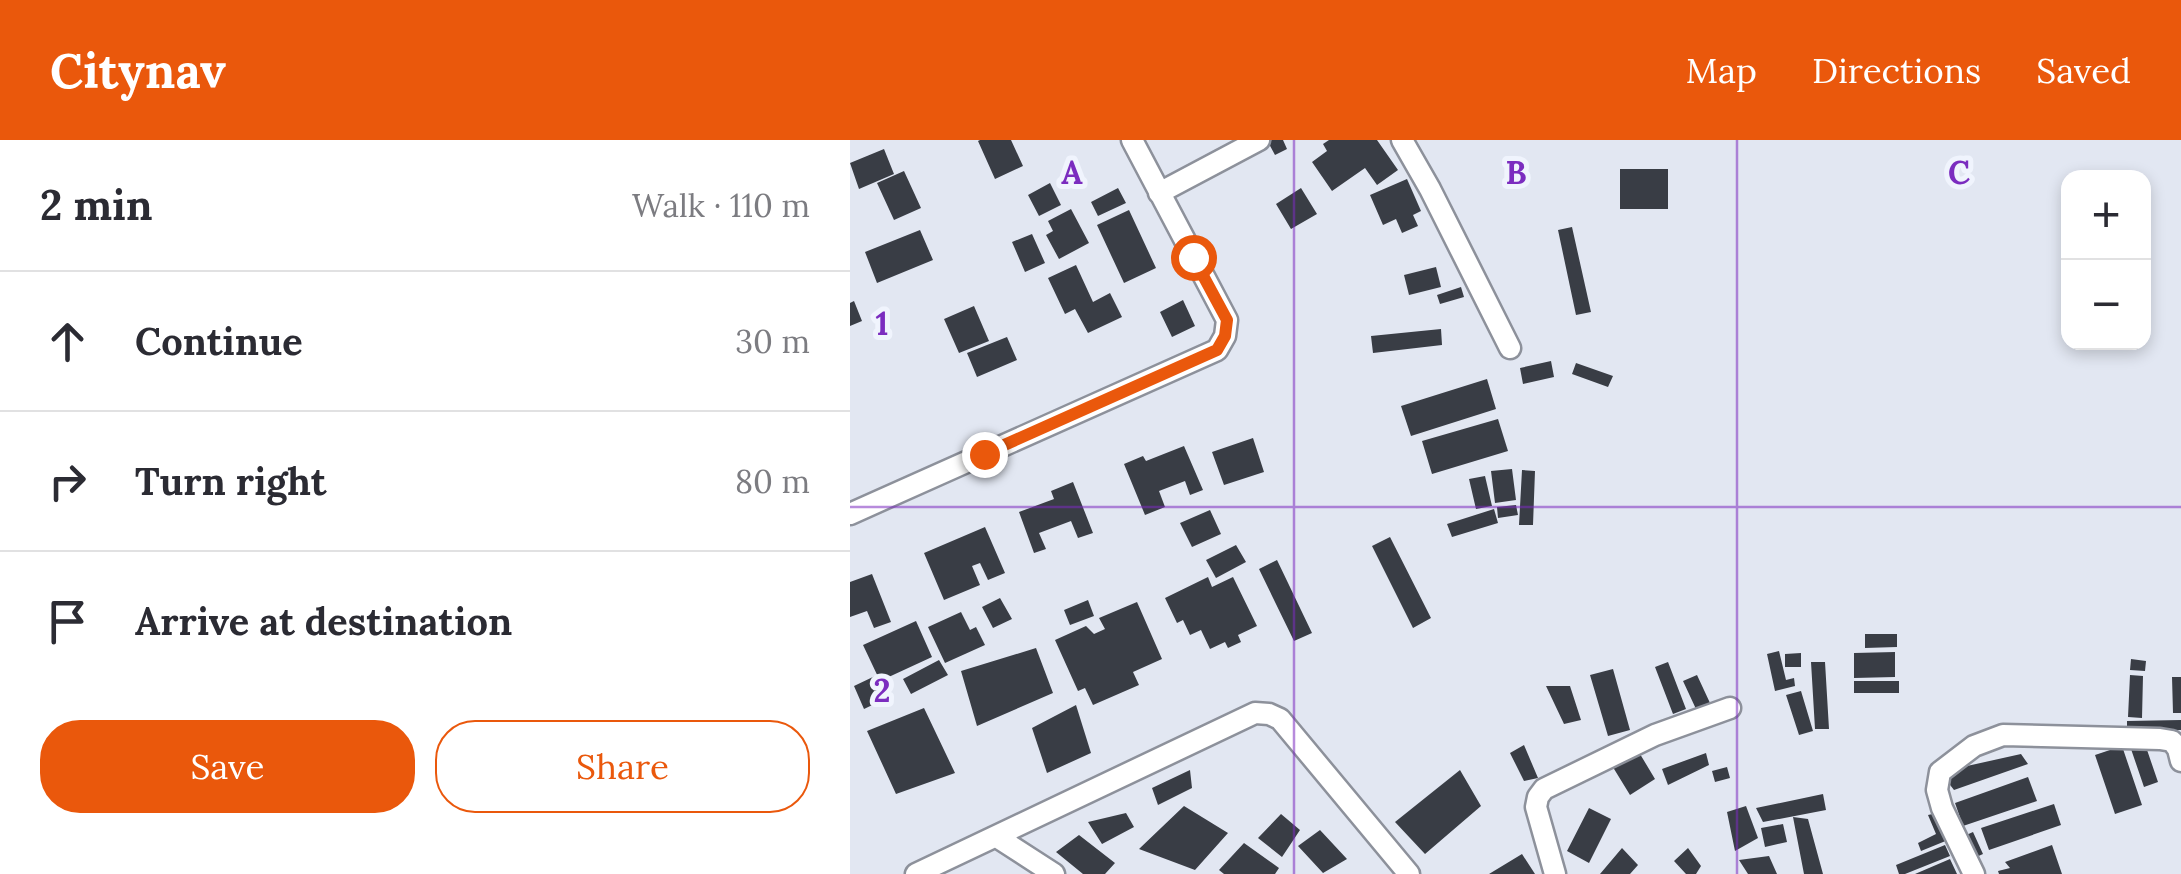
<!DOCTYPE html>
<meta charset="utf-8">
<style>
:root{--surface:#fff;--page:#f7f7f7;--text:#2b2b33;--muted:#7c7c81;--line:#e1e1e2;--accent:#ea580c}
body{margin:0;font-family:Lora,serif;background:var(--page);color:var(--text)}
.controls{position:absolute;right:30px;top:30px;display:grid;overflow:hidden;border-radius:20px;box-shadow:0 5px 15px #0003}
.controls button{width:90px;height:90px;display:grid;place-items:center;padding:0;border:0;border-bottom:2px solid var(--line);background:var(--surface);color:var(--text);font:50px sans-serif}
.stop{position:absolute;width:30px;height:30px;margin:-22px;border:8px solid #ea580c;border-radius:50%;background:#fff}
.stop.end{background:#ea580c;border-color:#fff;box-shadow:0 2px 10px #0008}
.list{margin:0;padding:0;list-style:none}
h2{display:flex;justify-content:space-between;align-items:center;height:130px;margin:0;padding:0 40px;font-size:42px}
h2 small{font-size:32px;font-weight:400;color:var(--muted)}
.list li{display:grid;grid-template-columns:65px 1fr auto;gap:30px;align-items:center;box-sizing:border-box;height:140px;padding:0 40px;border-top:2px solid var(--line)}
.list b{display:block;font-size:38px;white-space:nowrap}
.list em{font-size:32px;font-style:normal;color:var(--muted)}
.actions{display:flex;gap:20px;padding:30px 40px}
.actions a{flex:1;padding:22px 0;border:2px solid var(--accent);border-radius:40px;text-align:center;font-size:35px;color:var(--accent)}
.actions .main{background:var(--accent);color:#fff}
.icon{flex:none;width:55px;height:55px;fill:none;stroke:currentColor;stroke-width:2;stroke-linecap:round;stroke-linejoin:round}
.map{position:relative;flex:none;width:1331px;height:734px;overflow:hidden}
header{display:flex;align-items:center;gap:60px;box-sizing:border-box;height:140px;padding:0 50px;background:var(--accent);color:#fff}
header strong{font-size:48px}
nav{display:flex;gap:55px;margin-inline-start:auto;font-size:35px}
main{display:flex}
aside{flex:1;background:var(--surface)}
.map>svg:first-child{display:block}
.building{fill:#393d45}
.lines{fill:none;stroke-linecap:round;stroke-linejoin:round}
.minor-casing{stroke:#8d919b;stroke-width:25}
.minor{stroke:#fff;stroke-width:20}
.route{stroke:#ea580c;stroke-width:12}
.grid{fill:none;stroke:#7b2cbf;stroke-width:2.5;stroke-opacity:0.55}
.grid-label{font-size:32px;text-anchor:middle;font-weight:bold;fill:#7b2cbf;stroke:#f0f4fd;stroke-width:10;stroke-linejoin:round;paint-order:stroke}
</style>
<header>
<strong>Citynav</strong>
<nav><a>Map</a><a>Directions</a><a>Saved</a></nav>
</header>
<main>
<aside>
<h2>2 min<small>Walk · 110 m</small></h2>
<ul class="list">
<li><svg class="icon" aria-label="ahead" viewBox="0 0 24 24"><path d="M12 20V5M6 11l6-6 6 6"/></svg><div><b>Continue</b></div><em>30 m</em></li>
<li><svg class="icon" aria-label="right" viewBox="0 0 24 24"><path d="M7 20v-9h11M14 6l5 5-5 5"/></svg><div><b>Turn right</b></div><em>80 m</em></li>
<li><svg class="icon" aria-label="arrive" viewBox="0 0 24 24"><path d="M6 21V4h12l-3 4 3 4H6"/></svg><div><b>Arrive at destination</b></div></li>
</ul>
<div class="actions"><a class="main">Save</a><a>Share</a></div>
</aside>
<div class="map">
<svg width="1331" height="734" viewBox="0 0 1331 734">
<rect width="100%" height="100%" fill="#e2e7f2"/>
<!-- building -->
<path class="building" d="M 130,0 L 161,0 L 173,26 L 145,39 L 128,1 Z
M 422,0 L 433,0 L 437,9 L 425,15 L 418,2 Z
M 479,0 L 527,0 L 548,30 L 527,45 L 515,28 L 482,51 L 462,22 L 477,11 L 473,4 Z
M 34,9 L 44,34 L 9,49 L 0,23 Z
M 770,29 L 818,29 L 818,69 L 770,69 Z
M 54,31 L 71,68 L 44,80 L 27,43 Z
M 557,39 L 571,71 L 563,75 L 568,86 L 552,93 L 546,79 L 533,85 L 520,55 Z
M 200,43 L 211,65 L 189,76 L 178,55 Z
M 268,48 L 276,63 L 248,76 L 241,62 Z
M 451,48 L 467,74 L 441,89 L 426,64 Z
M 221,69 L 239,103 L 209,119 L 196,95 L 203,91 L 198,81 Z
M 279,70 L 306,128 L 274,143 L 247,85 Z
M 722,87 L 741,172 L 726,175 L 708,90 Z
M 70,90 L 83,120 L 27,143 L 15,112 Z
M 182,94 L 195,123 L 175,132 L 162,102 Z
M 226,125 L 243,162 L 260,153 L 272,177 L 238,193 L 225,169 L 215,174 L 198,138 Z
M 586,127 L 591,147 L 559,155 L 554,135 Z
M 611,147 L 614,157 L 590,164 L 587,155 Z
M 333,160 L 345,186 L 322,197 L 310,172 Z
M 4,161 L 12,181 L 0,186 L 0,163 Z
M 124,166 L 139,201 L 109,213 L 94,179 Z
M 591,189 L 592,205 L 523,213 L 521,196 Z
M 157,197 L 167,220 L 127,237 L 117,213 Z
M 701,221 L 704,237 L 673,244 L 670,228 Z
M 726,223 L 763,236 L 758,247 L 722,234 Z
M 637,239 L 646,269 L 561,296 L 551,266 Z
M 648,279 L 658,311 L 582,334 L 572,301 Z
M 403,298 L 414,332 L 374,345 L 362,312 Z
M 334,306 L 353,350 L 340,355 L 335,341 L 309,351 L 315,367 L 295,375 L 274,324 L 293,316 L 296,321 Z
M 662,329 L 666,360 L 645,363 L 641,331 Z
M 672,330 L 685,331 L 683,385 L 669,385 Z
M 635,336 L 642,366 L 626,369 L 619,339 Z
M 223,342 L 243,393 L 228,398 L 221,381 L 189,393 L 196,409 L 184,413 L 169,372 L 204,359 L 201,351 Z
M 666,365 L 668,375 L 648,378 L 647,367 Z
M 644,369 L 648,383 L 602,397 L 597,384 Z
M 360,370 L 371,394 L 342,407 L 330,383 Z
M 135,387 L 155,433 L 138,440 L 130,423 L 122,426 L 130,445 L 94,460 L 74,413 Z
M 540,397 L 581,478 L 563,488 L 522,406 Z
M 386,405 L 396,422 L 366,438 L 356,420 Z
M 427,420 L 462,493 L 444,501 L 409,429 Z
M 22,434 L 41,482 L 24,488 L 17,471 L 0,477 L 0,442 Z
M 358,437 L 362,447 L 383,437 L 407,486 L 388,495 L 391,502 L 378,508 L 375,502 L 360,509 L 351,490 L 340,495 L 333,480 L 327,483 L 315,458 Z
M 150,458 L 162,479 L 143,488 L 132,467 Z
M 238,460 L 244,476 L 220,485 L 214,470 Z
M 287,462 L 312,519 L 283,532 L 289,545 L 243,565 L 235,548 L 228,551 L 205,500 L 236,486 L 244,494 L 255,489 L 249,478 Z
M 111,472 L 120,490 L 126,487 L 135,505 L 95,523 L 78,487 Z
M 66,481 L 82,517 L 30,541 L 13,505 Z
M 1015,494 L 1047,494 L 1047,507 L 1015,508 Z
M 186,508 L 203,553 L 127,586 L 111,531 Z
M 929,511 L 936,540 L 944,538 L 945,546 L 925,551 L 917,514 Z
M 1045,512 L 1045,537 L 1004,538 L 1004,513 Z
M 951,513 L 951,527 L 935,527 L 935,514 Z
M 1281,519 L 1296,521 L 1295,531 L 1280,530 Z
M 89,520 L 98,535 L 61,554 L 53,539 Z
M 818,522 L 836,569 L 823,574 L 805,527 Z
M 961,522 L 975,522 L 979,589 L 965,589 Z
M 763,529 L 780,590 L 758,596 L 740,535 Z
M 847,535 L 860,563 L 846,569 L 833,541 Z
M 1280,535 L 1293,536 L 1292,578 L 1278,577 Z
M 25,536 L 35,559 L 14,569 L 4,546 Z
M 1322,537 L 1331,537 L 1331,573 L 1323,573 Z
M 1004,541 L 1049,541 L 1049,553 L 1004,553 Z
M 696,546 L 720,546 L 731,580 L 714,584 Z
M 951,551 L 963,591 L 949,595 L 936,555 Z
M 226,565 L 241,613 L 197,633 L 182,588 Z
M 74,568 L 105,633 L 46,654 L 17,591 Z
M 1331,580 L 1331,590 L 1277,591 L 1277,581 Z
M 1295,604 L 1308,642 L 1294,647 L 1281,609 Z
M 674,605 L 688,638 L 674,641 L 660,613 Z
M 1272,606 L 1292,665 L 1265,674 L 1245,615 Z
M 787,609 L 805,639 L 780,655 L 761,624 Z
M 856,613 L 859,625 L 818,645 L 812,629 Z
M 1171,614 L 1178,624 L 1104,650 L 1090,632 Z
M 877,627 L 880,638 L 865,642 L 862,631 Z
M 340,630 L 342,648 L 308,665 L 302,648 Z
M 610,630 L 631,666 L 575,714 L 545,682 Z
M 1178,637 L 1187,661 L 1113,686 L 1105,663 Z
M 973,654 L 976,670 L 913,682 L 906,668 Z
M 1204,664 L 1211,685 L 1139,710 L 1131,688 Z
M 334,666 L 378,693 L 345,730 L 289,709 Z
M 896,666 L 908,698 L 885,711 L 877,672 Z
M 739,668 L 761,679 L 739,723 L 717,711 Z
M 276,673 L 284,687 L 252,704 L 238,682 Z
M 1087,673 L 1098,700 L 1071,711 L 1068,703 L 1086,694 L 1078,675 Z
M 431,674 L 450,690 L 432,717 L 408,698 Z
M 943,677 L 958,679 L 973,734 L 954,734 Z
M 933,684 L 937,702 L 915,707 L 911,688 Z
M 470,690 L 497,719 L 473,733 L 448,706 Z
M 1123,692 L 1133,714 L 1124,718 L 1114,696 Z
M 229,695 L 265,723 L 255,734 L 233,734 L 206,712 Z
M 394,703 L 429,728 L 425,734 L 374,734 L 369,730 Z
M 1095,705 L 1100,716 L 1055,734 L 1049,734 L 1046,725 Z
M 1202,705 L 1212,734 L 1149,734 L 1148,731 L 1160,728 L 1155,722 Z
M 772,708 L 788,725 L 780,734 L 750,734 Z
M 838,708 L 851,726 L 846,734 L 836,734 L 824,721 Z
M 672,714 L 685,734 L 639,734 Z
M 919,716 L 927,734 L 898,734 L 889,720 Z
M 1100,719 L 1107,734 L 1065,734 Z"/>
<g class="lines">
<!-- minor casing -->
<g class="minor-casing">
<path id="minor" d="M 552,0 L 580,49 L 660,208
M 309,53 L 409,0
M 0,374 L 367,210 L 375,196 L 377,180 L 282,0
M 147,697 L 204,734
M 66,734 L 405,573 L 419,574 L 430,579 L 559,734
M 705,734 L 686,667 L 688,657 L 694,649 L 805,595 L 880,568
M 1124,734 L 1092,668 L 1087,650 L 1090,632 L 1124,606 L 1153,595 L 1310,599 L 1322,601 L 1328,609 L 1331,621"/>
</g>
<!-- minor -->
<use href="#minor" class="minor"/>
</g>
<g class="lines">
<!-- route -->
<path class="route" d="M 134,314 L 367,210 L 375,196 L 377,180 L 343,117"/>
</g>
<!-- grid -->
<path class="grid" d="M 444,0 L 444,734M 887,0 L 887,734M 0,367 L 1331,367"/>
<g class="grid-label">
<text x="222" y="44">A</text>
<text x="666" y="44">B</text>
<text x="1109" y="44">C</text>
<text x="32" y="195">1</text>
<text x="32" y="562">2</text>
</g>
</svg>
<div class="controls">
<button>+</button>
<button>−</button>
</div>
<div class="stop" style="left:343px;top:117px"></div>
<div class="stop end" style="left:134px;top:314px"></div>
</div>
</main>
